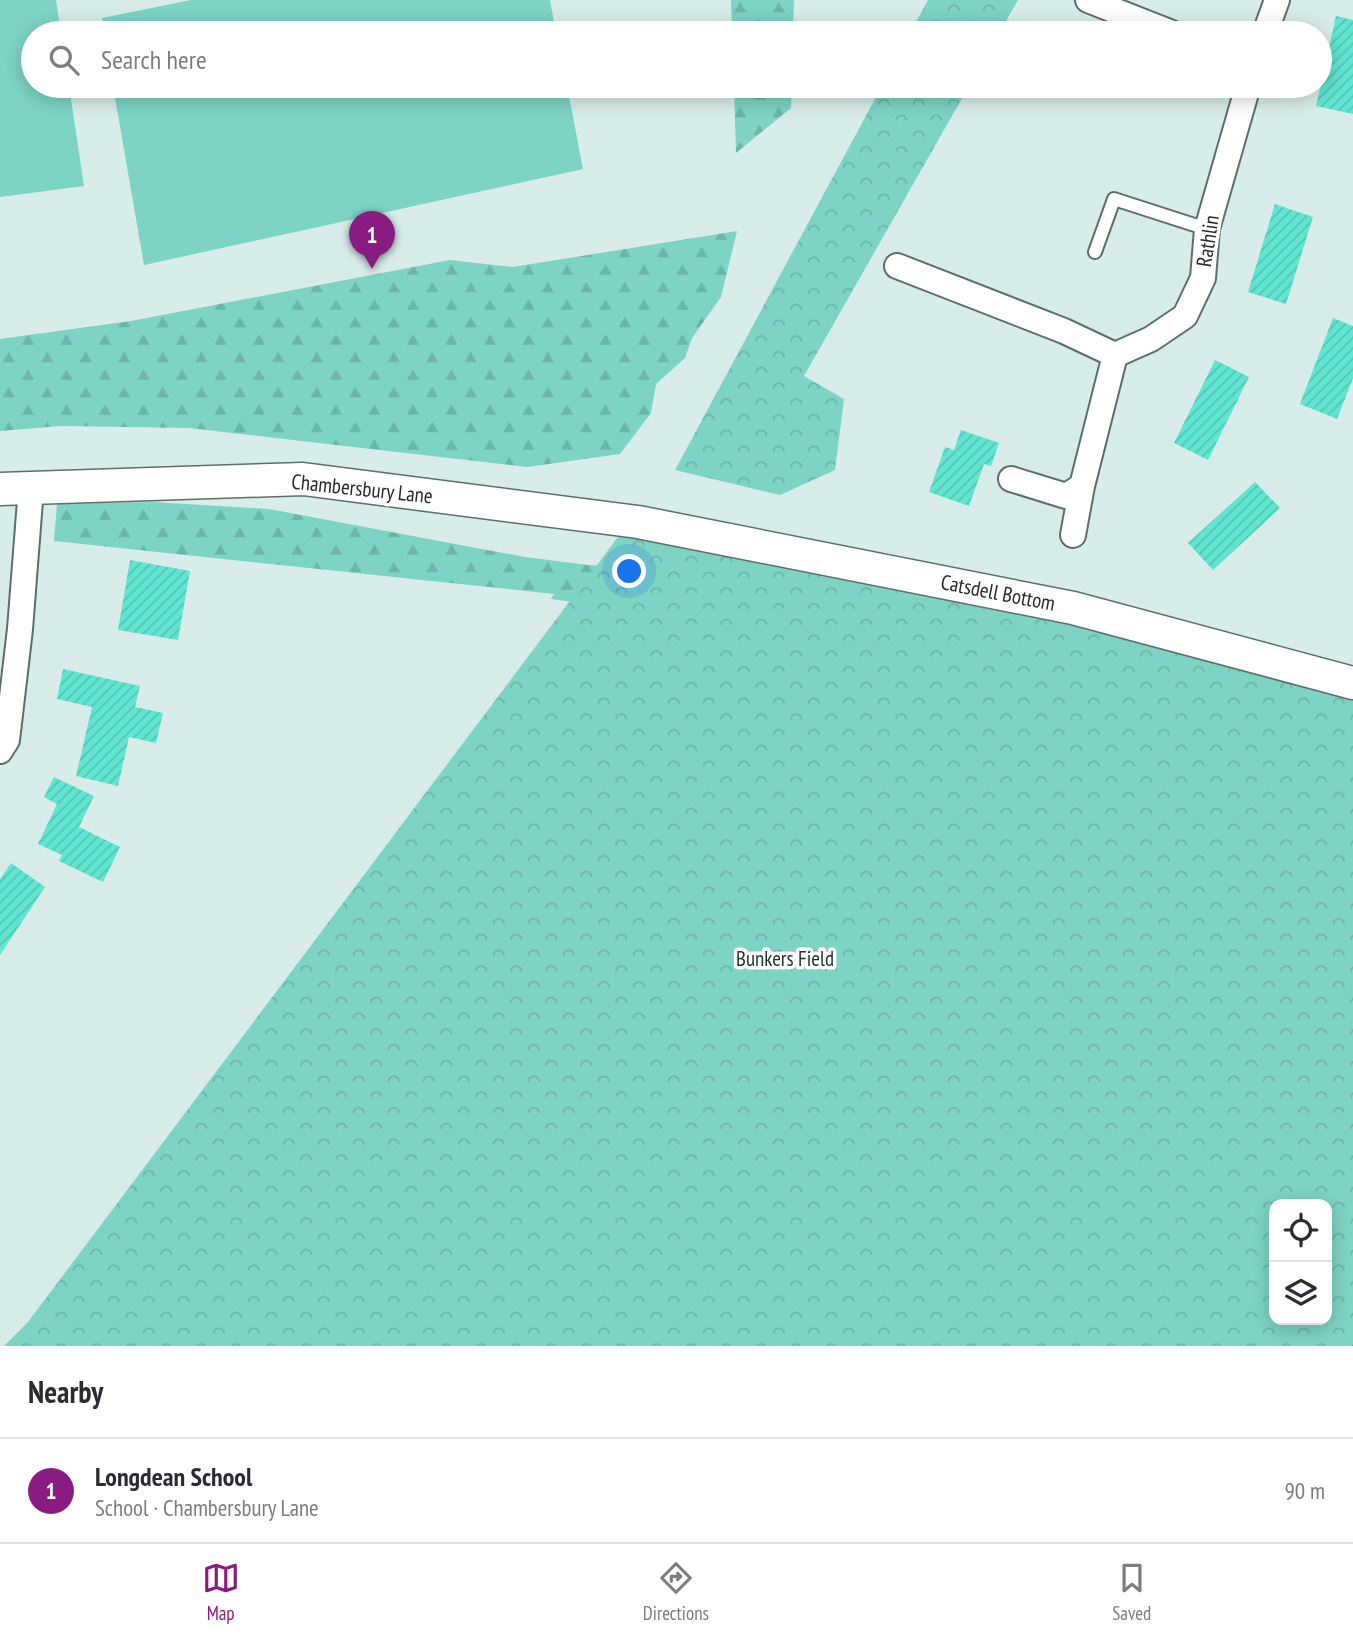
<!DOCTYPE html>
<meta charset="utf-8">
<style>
:root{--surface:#fff;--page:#f7f7f7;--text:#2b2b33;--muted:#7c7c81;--line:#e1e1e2;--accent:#891c81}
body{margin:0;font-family:"PT Sans Narrow",sans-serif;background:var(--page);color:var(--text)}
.controls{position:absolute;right:21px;bottom:21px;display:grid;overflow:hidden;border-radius:14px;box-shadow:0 4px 18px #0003}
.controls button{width:63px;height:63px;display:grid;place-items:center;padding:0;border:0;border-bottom:2px solid var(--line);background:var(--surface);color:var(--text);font:35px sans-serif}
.you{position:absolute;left:630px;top:572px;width:24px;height:24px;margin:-18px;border:5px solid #fff;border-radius:50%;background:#1a73e8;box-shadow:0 0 0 10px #1a73e833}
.badge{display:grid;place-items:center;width:46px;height:46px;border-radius:50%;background:var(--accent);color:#fff;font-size:23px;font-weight:700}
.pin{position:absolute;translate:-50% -58px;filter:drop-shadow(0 2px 4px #0008)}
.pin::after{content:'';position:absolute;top:37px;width:24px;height:21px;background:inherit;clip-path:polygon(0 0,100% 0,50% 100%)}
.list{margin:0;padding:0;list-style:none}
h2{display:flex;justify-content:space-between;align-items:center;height:91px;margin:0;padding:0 28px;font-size:30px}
h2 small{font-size:23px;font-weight:400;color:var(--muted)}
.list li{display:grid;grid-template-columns:46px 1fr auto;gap:21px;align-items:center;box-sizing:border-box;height:105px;padding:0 28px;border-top:2px solid var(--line)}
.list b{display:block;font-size:26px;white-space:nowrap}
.list p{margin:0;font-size:23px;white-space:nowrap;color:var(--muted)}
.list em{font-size:23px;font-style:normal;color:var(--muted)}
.icon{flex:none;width:38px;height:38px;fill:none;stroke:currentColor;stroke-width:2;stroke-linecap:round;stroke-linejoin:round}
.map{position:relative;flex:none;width:1353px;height:1346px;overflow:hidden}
.search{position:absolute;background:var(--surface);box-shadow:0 4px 18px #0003;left:21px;right:21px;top:21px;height:77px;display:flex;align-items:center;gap:18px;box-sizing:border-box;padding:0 24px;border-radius:38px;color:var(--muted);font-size:26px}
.sheet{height:196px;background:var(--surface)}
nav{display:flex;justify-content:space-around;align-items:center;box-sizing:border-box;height:98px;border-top:2px solid var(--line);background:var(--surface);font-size:19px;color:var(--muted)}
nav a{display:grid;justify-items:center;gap:4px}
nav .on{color:var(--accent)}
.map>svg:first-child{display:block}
.forest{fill:url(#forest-firs)}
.park{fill:url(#park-crowns);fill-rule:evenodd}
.pitch{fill:#7dd3c4}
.building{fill:url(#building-hatch)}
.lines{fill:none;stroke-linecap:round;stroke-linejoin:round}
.service-casing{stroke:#5c6f6b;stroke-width:16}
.minor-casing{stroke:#5c6f6b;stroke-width:28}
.tertiary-casing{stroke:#5c6f6b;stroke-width:35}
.service{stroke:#fff;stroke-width:12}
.minor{stroke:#fff;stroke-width:24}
.tertiary{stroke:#fff;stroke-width:32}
.labels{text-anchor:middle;stroke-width:7;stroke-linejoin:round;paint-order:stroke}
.street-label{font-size:21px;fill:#242c2a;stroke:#fff}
.park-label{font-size:21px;fill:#1a312d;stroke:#fff}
</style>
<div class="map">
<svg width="1353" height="1346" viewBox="0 0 1353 1346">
<defs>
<pattern id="forest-firs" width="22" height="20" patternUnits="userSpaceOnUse" patternTransform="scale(1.75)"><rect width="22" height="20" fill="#7dd3c4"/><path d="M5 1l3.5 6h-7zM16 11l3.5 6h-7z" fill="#6cb5a9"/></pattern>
<pattern id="park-crowns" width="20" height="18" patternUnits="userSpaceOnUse" patternTransform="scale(1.75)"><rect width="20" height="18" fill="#7dd3c4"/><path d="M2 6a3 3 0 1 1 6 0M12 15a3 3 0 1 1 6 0" fill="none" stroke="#6cb5a9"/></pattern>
<pattern id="building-hatch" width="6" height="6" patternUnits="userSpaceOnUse" patternTransform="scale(1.75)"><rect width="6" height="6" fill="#60e5d1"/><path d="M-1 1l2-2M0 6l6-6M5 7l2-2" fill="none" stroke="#53c5b4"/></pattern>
</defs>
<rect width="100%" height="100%" fill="#d8ede9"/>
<!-- forest -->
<path class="forest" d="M 731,0 L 794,0 L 793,33 L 732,33 Z
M 734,86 L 792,86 L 791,108 L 736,153 Z
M 737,231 L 721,297 L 692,338 L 685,358 L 656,384 L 651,413 L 620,454 L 527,467 L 189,428 L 61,426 L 0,431 L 0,339 L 131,321 L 450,260 L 513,267 Z
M 152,502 L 269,509 L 525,557 L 588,565 L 731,574 L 721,622 L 551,599 L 554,594 L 54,541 L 57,504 Z"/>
<!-- park -->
<path class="park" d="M 928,0 L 1018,0 L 999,33 L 910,33 Z
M 882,86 L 969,86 L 804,376 L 844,399 L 835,470 L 780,495 L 675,470 Z
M 621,533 L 1091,624 L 1353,694 L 1353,1346 L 4,1346 L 28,1322 ZM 1274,1204 L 1327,1204 L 1327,1320 L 1274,1320 Z"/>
<!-- pitch -->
<path class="pitch" d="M 0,0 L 56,0 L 61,33 L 33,33 L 33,86 L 69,86 L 84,186 L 0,197 Z
M 191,0 L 550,0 L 556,33 L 104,33 L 102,18 Z
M 113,86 L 567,86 L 583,169 L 144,265 Z"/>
<!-- building -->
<path class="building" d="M 1336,16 L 1353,20 L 1353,114 L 1316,106 Z
M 1275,204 L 1313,217 L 1286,304 L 1248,292 Z
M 1333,318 L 1353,326 L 1353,378 L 1337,419 L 1300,404 Z
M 1215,360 L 1249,377 L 1208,460 L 1174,443 Z
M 961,430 L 999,443 L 991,466 L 984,464 L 969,506 L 929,492 L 945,447 L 954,450 Z
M 1255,482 L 1280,508 L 1213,570 L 1188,543 Z
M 130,560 L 190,571 L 178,640 L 118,630 Z
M 63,669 L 140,686 L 135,707 L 163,713 L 156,743 L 129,737 L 118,786 L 76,776 L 92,707 L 57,699 Z
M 54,777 L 94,796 L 79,827 L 120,847 L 103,882 L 59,861 L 62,855 L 38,844 L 57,804 L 44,797 Z
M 11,863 L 45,887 L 0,955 L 0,879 Z"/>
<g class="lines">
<!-- service casing -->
<g class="service-casing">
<path id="service" d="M 1095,252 L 1114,199 L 1207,229"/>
</g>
<!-- minor casing -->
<g class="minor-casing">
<path id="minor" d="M 1088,0 L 1172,33
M 1265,33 L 1277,0
M 897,266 L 1064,331 L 1115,355 L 1151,339 L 1185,316 L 1203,278 L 1207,229 L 1248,86
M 1011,479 L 1066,496 L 1082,486 L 1115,355
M 1073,535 L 1082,486
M 0,751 L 7,740 L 20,629 L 31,488"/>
</g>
<!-- tertiary casing -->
<g class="tertiary-casing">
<path id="tertiary" d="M 0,489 L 303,479 L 638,522 L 1073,608 L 1353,683"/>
</g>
<!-- service -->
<use href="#service" class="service"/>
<!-- minor -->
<use href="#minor" class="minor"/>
<!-- tertiary -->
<use href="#tertiary" class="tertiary"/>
</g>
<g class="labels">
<!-- street labels -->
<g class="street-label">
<text transform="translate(1208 241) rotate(-81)" y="7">Rathlin</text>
<text transform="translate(362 489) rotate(6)" y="7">Chambersbury Lane</text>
<text transform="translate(998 593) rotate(11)" y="7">Catsdell Bottom</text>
</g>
<!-- park labels -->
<g class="park-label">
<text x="785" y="966">Bunkers Field</text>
</g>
</g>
</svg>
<div class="controls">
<button><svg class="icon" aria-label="locate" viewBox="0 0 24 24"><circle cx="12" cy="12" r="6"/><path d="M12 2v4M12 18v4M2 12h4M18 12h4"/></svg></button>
<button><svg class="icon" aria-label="layers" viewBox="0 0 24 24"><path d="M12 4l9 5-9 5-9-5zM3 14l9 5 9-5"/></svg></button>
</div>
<div class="you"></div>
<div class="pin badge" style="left:372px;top:269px">1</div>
<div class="search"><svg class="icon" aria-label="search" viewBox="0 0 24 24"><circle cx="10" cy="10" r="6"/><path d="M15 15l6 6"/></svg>Search here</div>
</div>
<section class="sheet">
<h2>Nearby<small></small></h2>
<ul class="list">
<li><span class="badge">1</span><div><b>Longdean School</b><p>School · Chambersbury Lane</p></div><em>90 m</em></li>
</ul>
</section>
<nav>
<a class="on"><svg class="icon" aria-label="map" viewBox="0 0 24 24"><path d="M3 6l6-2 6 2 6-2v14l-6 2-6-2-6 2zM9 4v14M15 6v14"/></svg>Map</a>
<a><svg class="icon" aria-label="directions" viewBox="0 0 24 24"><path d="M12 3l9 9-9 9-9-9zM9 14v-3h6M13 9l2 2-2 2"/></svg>Directions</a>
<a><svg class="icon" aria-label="saved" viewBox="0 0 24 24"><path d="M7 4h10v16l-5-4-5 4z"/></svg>Saved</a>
</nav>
